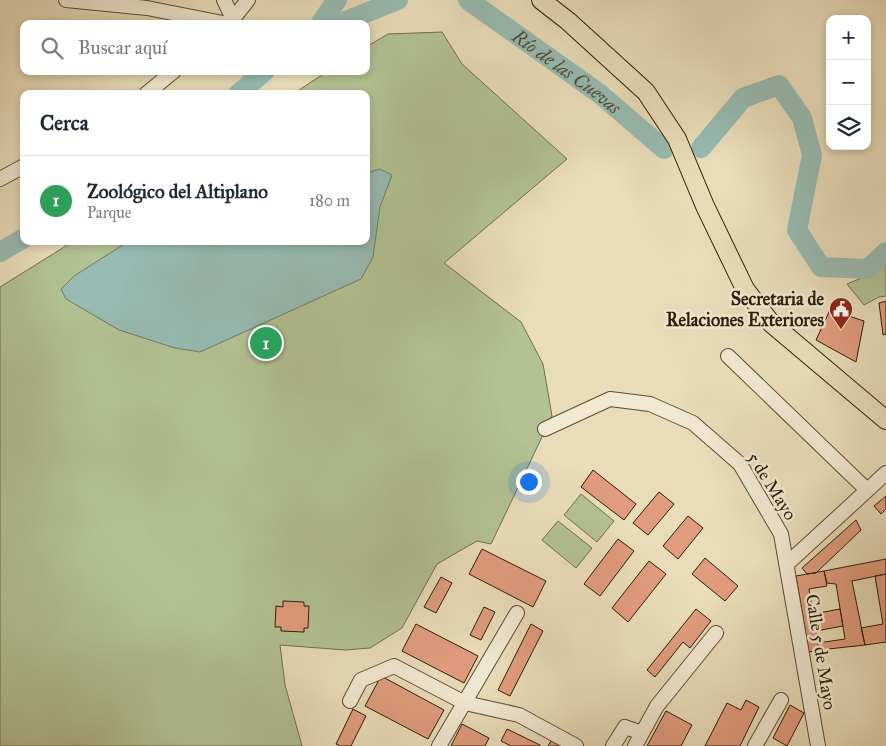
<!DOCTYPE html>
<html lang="es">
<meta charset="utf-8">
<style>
:root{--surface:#fff;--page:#f6f6f7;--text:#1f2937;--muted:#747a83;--line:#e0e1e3;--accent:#2563eb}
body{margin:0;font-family:"IM FELL Great Primer",serif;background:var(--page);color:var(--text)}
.controls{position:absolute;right:15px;top:15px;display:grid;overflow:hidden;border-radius:10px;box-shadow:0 2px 8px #0003}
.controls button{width:45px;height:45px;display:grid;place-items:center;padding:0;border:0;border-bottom:1px solid var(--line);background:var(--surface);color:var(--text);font:25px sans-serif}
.you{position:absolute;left:528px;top:481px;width:18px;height:18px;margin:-12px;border:4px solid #fff;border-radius:50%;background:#1a73e8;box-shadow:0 0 0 8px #1a73e833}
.badge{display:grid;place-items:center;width:32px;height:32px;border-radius:50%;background:var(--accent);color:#fff;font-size:16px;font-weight:700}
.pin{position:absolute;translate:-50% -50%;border:2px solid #fff;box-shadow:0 1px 5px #0006}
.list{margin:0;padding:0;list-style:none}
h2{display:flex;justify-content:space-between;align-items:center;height:65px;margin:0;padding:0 20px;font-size:21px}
h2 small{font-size:16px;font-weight:400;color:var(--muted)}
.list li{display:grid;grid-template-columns:32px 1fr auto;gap:15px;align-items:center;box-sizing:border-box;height:90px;padding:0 20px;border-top:1px solid var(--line)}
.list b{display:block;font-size:19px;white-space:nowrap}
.list p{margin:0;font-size:16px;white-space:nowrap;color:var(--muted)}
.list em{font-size:16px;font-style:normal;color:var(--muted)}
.icon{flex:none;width:28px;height:28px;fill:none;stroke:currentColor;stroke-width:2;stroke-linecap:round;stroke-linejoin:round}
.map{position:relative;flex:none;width:886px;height:746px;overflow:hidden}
.search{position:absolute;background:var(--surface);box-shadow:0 2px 8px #0003;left:20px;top:20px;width:350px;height:55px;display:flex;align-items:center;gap:12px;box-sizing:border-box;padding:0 18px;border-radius:10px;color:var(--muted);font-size:19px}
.panel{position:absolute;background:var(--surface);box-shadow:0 2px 8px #0003;left:20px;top:90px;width:350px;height:155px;border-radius:10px}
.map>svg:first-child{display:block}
.green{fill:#b2c292;stroke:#6f6f4c}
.water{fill:#97bbb2;stroke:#6c7b6d}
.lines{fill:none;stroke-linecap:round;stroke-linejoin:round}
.river{stroke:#97bbb2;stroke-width:20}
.building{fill:#e19c7d;stroke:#2c1c06}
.minor-casing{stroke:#5b4c33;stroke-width:16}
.major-casing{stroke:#2c1c06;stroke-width:20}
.minor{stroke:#f1e9d2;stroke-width:14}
.major{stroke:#e9ddb9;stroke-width:18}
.labels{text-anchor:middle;stroke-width:5;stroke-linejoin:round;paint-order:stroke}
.poi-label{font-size:18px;font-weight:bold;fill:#2c1c06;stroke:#f1e9d2;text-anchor:end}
.street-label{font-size:18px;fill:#2c1c06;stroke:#f1e9d2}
.water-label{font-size:19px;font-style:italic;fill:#4c4c3a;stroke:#f1e9d2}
</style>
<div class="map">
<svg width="886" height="746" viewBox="0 0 886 746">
<rect width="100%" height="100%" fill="#e9ddb9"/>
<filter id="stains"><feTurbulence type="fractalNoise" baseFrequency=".004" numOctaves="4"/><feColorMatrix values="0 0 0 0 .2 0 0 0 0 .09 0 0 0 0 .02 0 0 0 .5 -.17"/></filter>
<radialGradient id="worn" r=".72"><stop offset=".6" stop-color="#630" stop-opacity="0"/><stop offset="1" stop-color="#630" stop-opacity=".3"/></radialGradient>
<!-- green -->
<path class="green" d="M 442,32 L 462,64 L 567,159 L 444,263 L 521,322 L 543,364 L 552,416 L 491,544 L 477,541 L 437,564 L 402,628 L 370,648 L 345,650 L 280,645 L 285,685 L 302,746 L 0,746 L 0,287 L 74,241 L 366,241 L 366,94 L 293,94 L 328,71 L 366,71 L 366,47 L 388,34 Z
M 886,259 L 886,296 L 879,297 L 864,305 L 847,284 L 871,274 Z
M 581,494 L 614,521 L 597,542 L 564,515 Z
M 558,521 L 592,548 L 576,568 L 542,540 Z"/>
<!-- water -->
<path class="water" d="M 380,169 L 392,175 L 380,207 L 373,257 L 361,279 L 200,352 L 175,348 L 119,330 L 66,299 L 61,289 L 74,276 L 129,241 L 366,241 L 366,173 Z"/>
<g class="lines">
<!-- river -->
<g class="river">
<path id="s1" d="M 468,0 L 600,94 L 664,149"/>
<path d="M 320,24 L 337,0"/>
<path d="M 338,24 L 398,0"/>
<path d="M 238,94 L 265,71"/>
<path d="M 701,148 L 743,98 L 779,85 L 802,118 L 812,155 L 797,230 L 821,267 L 868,269 L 886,252"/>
<path d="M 0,252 L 24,238"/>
</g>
</g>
<!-- building -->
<path class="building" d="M 886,301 L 886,334 L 883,335 L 879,303 Z
M 830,310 L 864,321 L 856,362 L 816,340 Z
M 593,470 L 636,504 L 624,520 L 581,487 Z
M 659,492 L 674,504 L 648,535 L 633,523 Z
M 886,496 L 886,509 L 881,514 L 874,506 Z
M 688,516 L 703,528 L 678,559 L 663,546 Z
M 856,520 L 861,530 L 816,573 L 807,574 L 802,568 Z
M 618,539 L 634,551 L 600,596 L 584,584 Z
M 482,549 L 546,581 L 533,607 L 469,574 Z
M 705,558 L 738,586 L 725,601 L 692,574 Z
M 886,559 L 886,574 L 852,581 L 865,645 L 819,650 L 818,643 L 845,639 L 836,584 L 827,583 L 824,571 Z
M 649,561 L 666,574 L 628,622 L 612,608 Z
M 824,571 L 827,586 L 809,589 L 819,650 L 809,652 L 796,576 Z
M 886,574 L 886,642 L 865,645 L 861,628 L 883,624 L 875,576 Z
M 441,577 L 452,583 L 436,613 L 424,607 Z
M 283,601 L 304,602 L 304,606 L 309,606 L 308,628 L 304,628 L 304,632 L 281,631 L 281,627 L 275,627 L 276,606 L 283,607 Z
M 484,607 L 495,612 L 481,640 L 470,635 Z
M 696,609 L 711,621 L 690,648 L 683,642 L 655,677 L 647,670 Z
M 840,609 L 843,626 L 816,631 L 813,614 Z
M 416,624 L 478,656 L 464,683 L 402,651 Z
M 531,624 L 543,631 L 510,696 L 498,690 Z
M 381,676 L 444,710 L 428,739 L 365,706 Z
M 746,700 L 759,707 L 740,746 L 705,746 L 727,703 L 741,710 Z
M 790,705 L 804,713 L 787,746 L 773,738 Z
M 353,709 L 366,716 L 351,746 L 340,746 L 336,744 Z
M 666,711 L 692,725 L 681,746 L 647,746 Z
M 462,724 L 489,738 L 485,746 L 451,746 Z
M 507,729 L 540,745 L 540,746 L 511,746 L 501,741 Z
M 553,738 L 565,746 L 548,746 Z"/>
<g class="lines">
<!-- minor casing -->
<g class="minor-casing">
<path id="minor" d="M 66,0 L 147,8 L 228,24
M 224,0 L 233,19
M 229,24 L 248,0
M 146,94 L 174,71
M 0,179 L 24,166
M 728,356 L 867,490
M 545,429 L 610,399 L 650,404 L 693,423 L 740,464 L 781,534 L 818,746
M 788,563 L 886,473
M 350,701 L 361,680 L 394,666 L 465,703 L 519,715 L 576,746
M 439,746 L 517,613
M 613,746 L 625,727 L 642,733
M 635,746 L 657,706 L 716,633
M 755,746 L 781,700"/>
</g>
<!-- major casing -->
<g class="major-casing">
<path id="major" d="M 541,0 L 568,21 L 646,92 L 677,139 L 705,206 L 745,289 L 771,323 L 886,420"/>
</g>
<!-- minor -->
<use href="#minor" class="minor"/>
<!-- major -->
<use href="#major" class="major"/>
</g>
<!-- icons -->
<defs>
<g id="civic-pin" transform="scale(1.25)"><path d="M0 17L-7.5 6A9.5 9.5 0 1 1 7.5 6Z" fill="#8f2418" stroke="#f1e9d2"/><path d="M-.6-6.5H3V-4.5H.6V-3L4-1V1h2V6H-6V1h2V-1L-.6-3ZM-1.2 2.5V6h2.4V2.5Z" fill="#fff"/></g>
</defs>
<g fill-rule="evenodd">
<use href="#civic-pin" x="841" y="309"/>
</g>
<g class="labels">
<!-- poi labels -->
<g class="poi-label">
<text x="824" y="305">Secretaria de<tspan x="824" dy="21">Relaciones Exteriores</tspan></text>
</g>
<!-- street labels -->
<g class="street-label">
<text transform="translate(772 486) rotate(58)" y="6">5 de Mayo</text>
<text transform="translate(821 652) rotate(81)" y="6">Calle 5 de Mayo</text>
</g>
<!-- water labels -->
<g class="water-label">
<text dy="7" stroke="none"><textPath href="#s1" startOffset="122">Río de las Cuevas</textPath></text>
</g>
</g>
<rect width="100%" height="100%" filter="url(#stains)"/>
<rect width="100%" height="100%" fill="url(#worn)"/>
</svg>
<div class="controls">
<button>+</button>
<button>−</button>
<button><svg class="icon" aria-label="layers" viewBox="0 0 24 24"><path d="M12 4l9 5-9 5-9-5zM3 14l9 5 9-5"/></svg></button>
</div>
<div class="you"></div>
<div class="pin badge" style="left:266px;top:343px;background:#2e9e5b">1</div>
<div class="search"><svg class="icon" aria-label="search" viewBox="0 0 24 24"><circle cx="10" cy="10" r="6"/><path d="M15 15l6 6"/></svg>Buscar aquí</div>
<section class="panel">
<h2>Cerca<small></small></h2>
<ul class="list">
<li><span class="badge" style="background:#2e9e5b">1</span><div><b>Zoológico del Altiplano</b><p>Parque</p></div><em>180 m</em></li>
</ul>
</section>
</div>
